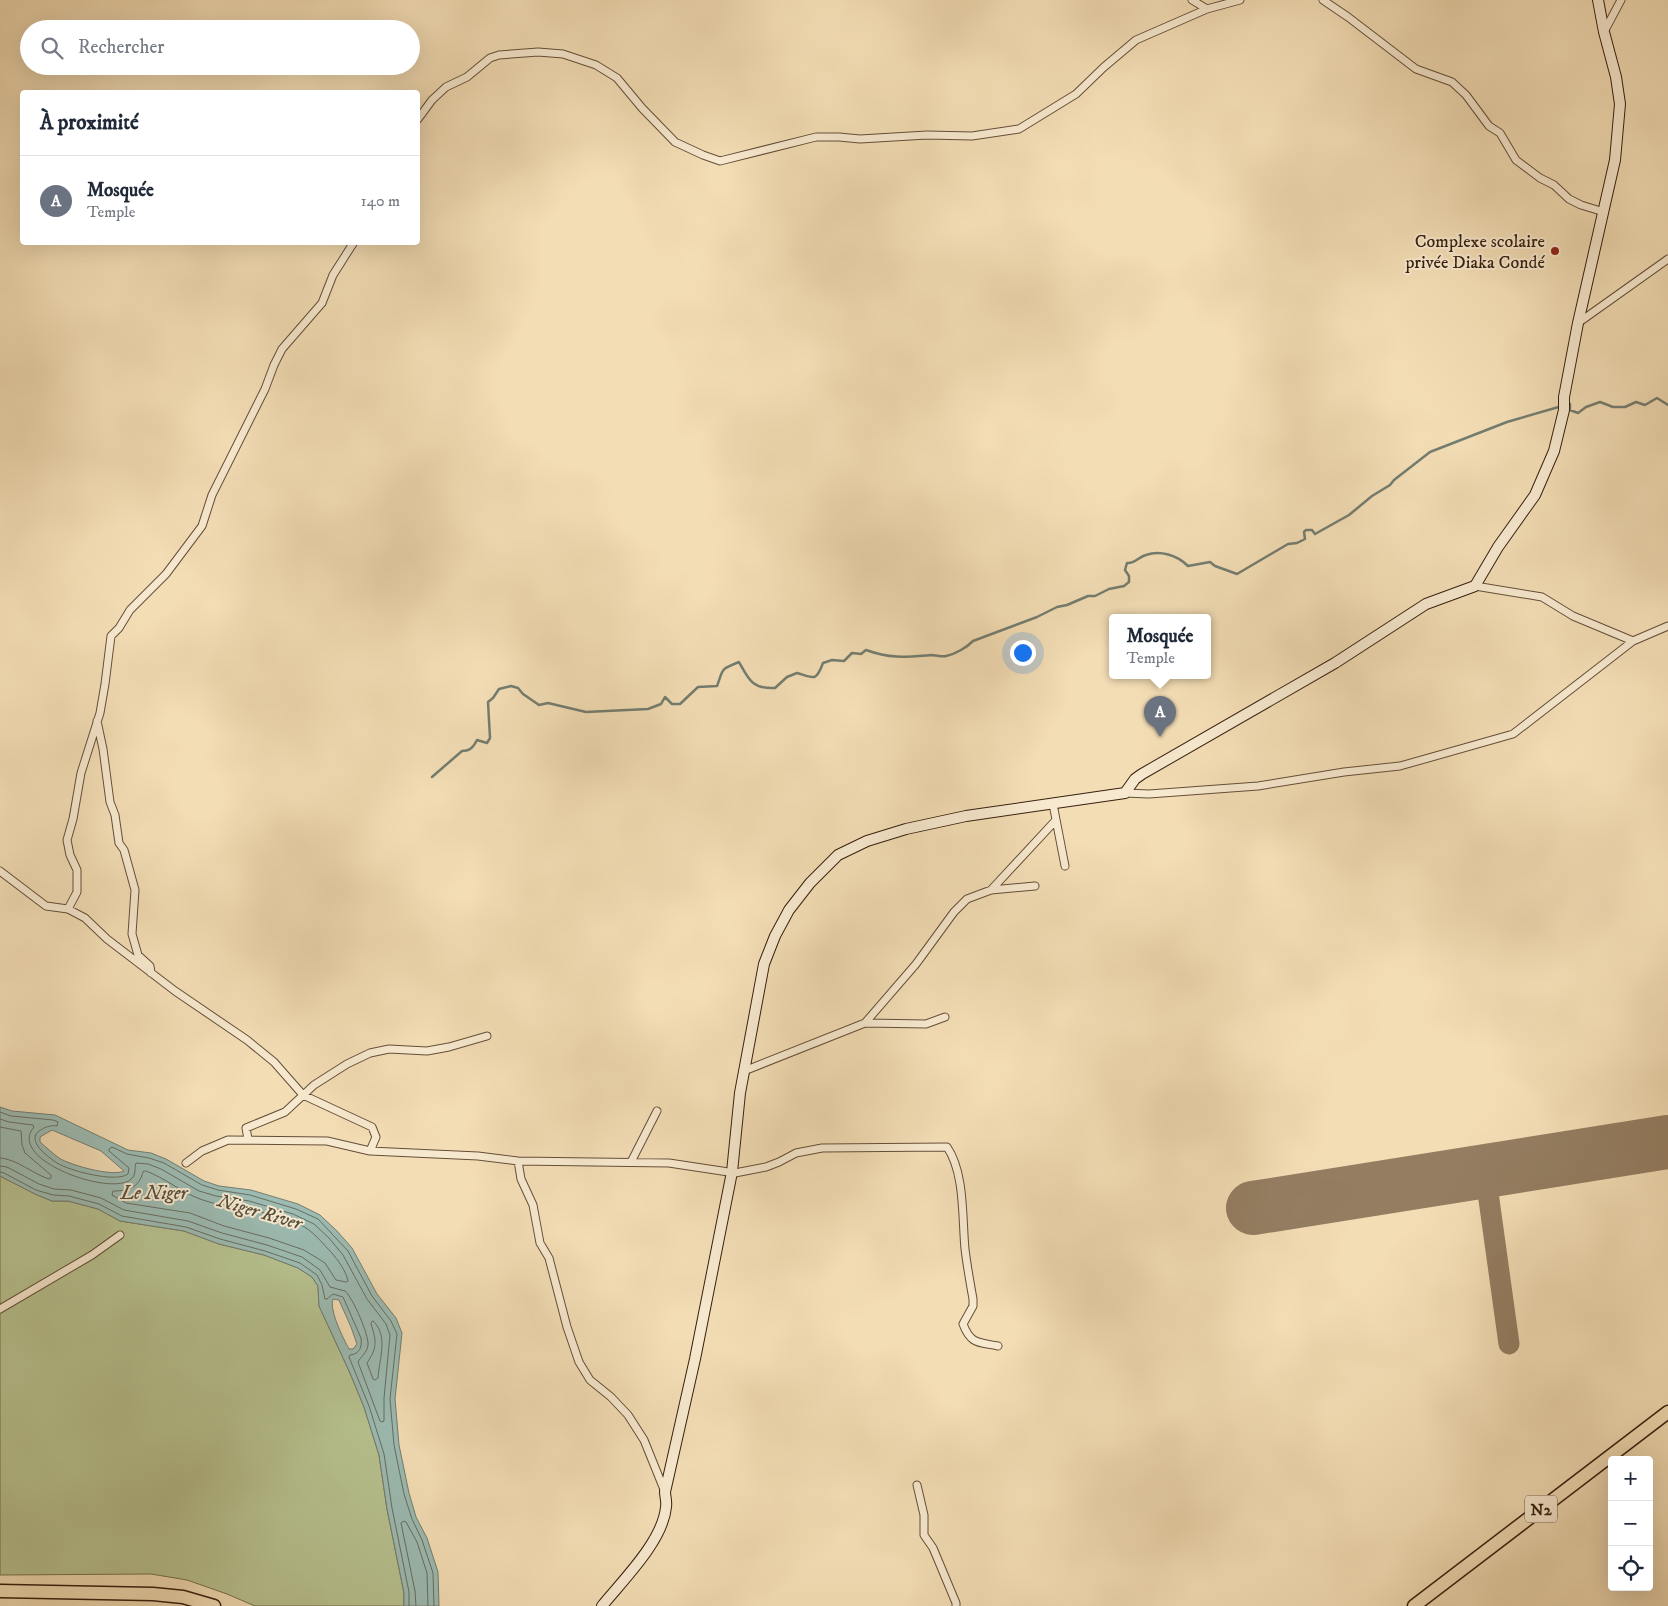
<!DOCTYPE html>
<html lang="fr">
<meta charset="utf-8">
<style>
:root{--surface:#fff;--page:#f6f6f7;--text:#1f2937;--muted:#747a83;--line:#e0e1e3;--accent:#111827}
body{margin:0;font-family:"IM FELL DW Pica",serif;background:var(--page);color:var(--text)}
.controls{position:absolute;right:15px;bottom:15px;display:grid;overflow:hidden;border-radius:5px;box-shadow:0 5px 20px #0002}
.controls button{width:45px;height:45px;display:grid;place-items:center;padding:0;border:0;border-bottom:1px solid var(--line);background:var(--surface);color:var(--text);font:25px sans-serif}
.you{position:absolute;left:1022px;top:652px;width:18px;height:18px;margin:-12px;border:4px solid #fff;border-radius:50%;background:#1a73e8;box-shadow:0 0 0 8px #1a73e833}
.badge{display:grid;place-items:center;width:32px;height:32px;border-radius:50%;background:var(--accent);color:#fff;font-size:16px;font-weight:700}
.pin{position:absolute;translate:-50% -41px;filter:drop-shadow(0 1px 2px #0008)}
.pin::after{content:'';position:absolute;top:26px;width:18px;height:15px;background:inherit;clip-path:polygon(0 0,100% 0,50% 100%)}
.popup{position:absolute;left:1109px;top:614px;width:102px;height:65px;box-sizing:border-box;display:grid;place-content:center;border-radius:5px;background:var(--surface);filter:drop-shadow(0 1px 4px #0005);font-size:16px;white-space:nowrap;color:var(--muted)}
.popup b{font-size:19px;color:var(--text)}
.popup::after{content:'';position:absolute;left:50%;top:100%;margin-left:-10px;border:10px solid transparent;border-top-color:var(--surface)}
.list{margin:0;padding:0;list-style:none}
h2{display:flex;justify-content:space-between;align-items:center;height:65px;margin:0;padding:0 20px;font-size:21px}
h2 small{font-size:16px;font-weight:400;color:var(--muted)}
.list li{display:grid;grid-template-columns:32px 1fr auto;gap:15px;align-items:center;box-sizing:border-box;height:90px;padding:0 20px;border-top:1px solid var(--line)}
.list b{display:block;font-size:19px;white-space:nowrap}
.list p{margin:0;font-size:16px;white-space:nowrap;color:var(--muted)}
.list em{font-size:16px;font-style:normal;color:var(--muted)}
.icon{flex:none;width:28px;height:28px;fill:none;stroke:currentColor;stroke-width:2;stroke-linecap:round;stroke-linejoin:round}
.map{position:relative;flex:none;width:1668px;height:1606px;overflow:hidden}
.search{position:absolute;background:var(--surface);box-shadow:0 5px 20px #0002;left:20px;top:20px;width:400px;height:55px;display:flex;align-items:center;gap:12px;box-sizing:border-box;padding:0 18px;border-radius:28px;color:var(--muted);font-size:19px}
.panel{position:absolute;background:var(--surface);box-shadow:0 5px 20px #0002;left:20px;top:90px;width:400px;height:155px;border-radius:5px}
.map>svg:first-child{display:block}
.green{fill:#b7c290;stroke:#76704f}
.water{fill:#9cbbb2;stroke:#737d70;fill-rule:evenodd}
.lines{fill:none;stroke-linecap:round;stroke-linejoin:round}
.shore{stroke:#686d60;stroke-width:1}
.stream{stroke:#737d70;stroke-width:2.5}
.taxiway{stroke:#947e62;stroke-width:21}
.runway{stroke:#947e62;stroke-width:54}
.street-casing{stroke:#644e38;stroke-width:9}
.secondary-casing{stroke:#351f0e;stroke-width:12}
.highway-casing{stroke:#351f0e;stroke-width:15}
.street{stroke:#f7e9cf;stroke-width:7}
.secondary{stroke:#f7e9cf;stroke-width:10}
.highway{stroke:#f3ddb5;stroke-width:12}
.poi-dot{fill:#8f2418;stroke:#f7e9cf;stroke-width:2}
.labels{text-anchor:middle;stroke-width:4;stroke-linejoin:round;paint-order:stroke}
.shield{fill:#f7e9cf;stroke:#6f5c48;stroke-width:1}
.shield-label{font-size:16px;font-weight:bold;fill:#351f0e}
.poi-label{font-size:18px;fill:#351f0e;stroke:#f7e9cf;text-anchor:end}
.water-label{font-size:19px;font-style:italic;fill:#544e3f;stroke:#f7e9cf}
</style>
<div class="map">
<svg width="1668" height="1606" viewBox="0 0 1668 1606">
<rect width="100%" height="100%" fill="#f3ddb5"/>
<filter id="stains"><feTurbulence type="fractalNoise" baseFrequency=".004" numOctaves="4"/><feColorMatrix values="0 0 0 0 .2 0 0 0 0 .09 0 0 0 0 .02 0 0 0 .5 -.17"/></filter>
<radialGradient id="worn" r=".72"><stop offset=".6" stop-color="#630" stop-opacity="0"/><stop offset="1" stop-color="#630" stop-opacity=".3"/></radialGradient>
<!-- green -->
<path class="green" d="M 0,1176 L 35,1194 L 52,1201 L 68,1201 L 98,1209 L 120,1221 L 184,1231 L 219,1244 L 264,1255 L 298,1268 L 312,1277 L 318,1286 L 319,1306 L 350,1373 L 364,1407 L 379,1455 L 387,1509 L 404,1593 L 404,1606 L 255,1606 L 227,1594 L 187,1580 L 151,1574 L 0,1575 Z"/>
<!-- water -->
<path class="water" d="M 0,1107 L 12,1111 L 55,1115 L 128,1150 L 151,1153 L 166,1159 L 204,1181 L 219,1186 L 251,1190 L 298,1204 L 320,1215 L 337,1231 L 352,1248 L 377,1294 L 396,1318 L 402,1333 L 395,1399 L 399,1445 L 409,1493 L 416,1517 L 427,1538 L 438,1572 L 439,1606 L 404,1606 L 404,1593 L 387,1509 L 379,1455 L 364,1407 L 350,1373 L 319,1306 L 318,1286 L 312,1277 L 298,1268 L 264,1255 L 219,1244 L 184,1231 L 120,1221 L 98,1209 L 68,1201 L 52,1201 L 35,1194 L 0,1176 ZM 52,1130 L 101,1151 L 124,1171 C 112,1177 70,1165 59,1158 C 52,1153 46,1147 40,1142 L 40,1137 ZM 333,1299 L 339,1300 L 351,1327 L 357,1344 L 353,1349 L 349,1349 C 343,1338 329,1310 333,1299 Z"/>
<g class="lines">
<!-- shore -->
<path class="shore" d="M 0,1112 L 11,1116 L 53,1120 L 58,1122 L 57,1126 C 50,1125 45,1127 39,1131 C 26,1141 48,1157 57,1163 C 70,1171 116,1183 128,1174 L 129,1168 L 109,1151 L 109,1149 L 112,1147 L 127,1154 L 149,1158 L 164,1163 L 202,1185 L 218,1190 L 250,1195 L 296,1209 L 318,1219 L 348,1251 L 372,1296 L 391,1321 L 397,1334 L 390,1399 L 394,1445 L 404,1494 L 412,1519 L 422,1540 L 433,1573 L 434,1606
M 0,1119 L 9,1122 L 33,1125 L 34,1127 C 6,1159 108,1196 130,1180 C 137,1175 134,1169 136,1163 L 148,1164 L 161,1169 L 199,1191 L 216,1196 L 249,1201 L 293,1214 L 314,1224 L 329,1238 L 343,1255 L 367,1299 L 386,1324 L 390,1335 L 384,1398 L 384,1421 L 382,1422 L 380,1421 L 358,1362 C 361,1356 367,1353 368,1345 C 369,1335 353,1298 345,1291 L 330,1287 L 320,1270 L 302,1257 L 267,1245 L 222,1233 L 188,1221 L 124,1210 L 101,1198 L 71,1190 L 54,1189 L 39,1184 L 7,1167 L 0,1166
M 0,1127 L 21,1131 L 22,1145 L 25,1153 L 51,1175 L 51,1178 L 49,1179 C 33,1174 17,1159 0,1158
M 146,1171 C 165,1178 181,1192 200,1199 C 235,1212 278,1208 309,1230 C 317,1236 324,1245 331,1252 C 338,1260 346,1271 348,1281 L 346,1282 L 336,1280 L 325,1263 L 304,1250 L 269,1238 L 224,1226 L 190,1213 L 126,1203 L 112,1195 L 113,1191 C 128,1191 139,1188 143,1172 Z
M 0,1172 L 4,1173 L 36,1190 L 53,1195 L 69,1196 L 99,1204 L 122,1216 L 186,1227 L 220,1239 L 265,1251 L 300,1263 L 317,1275 L 322,1285 L 325,1299 L 327,1299 L 333,1294 L 343,1297 L 361,1338 C 362,1347 360,1354 350,1355 L 349,1357 L 369,1406 L 384,1454 L 392,1508 L 409,1592 L 409,1606
M 373,1321 C 389,1335 379,1360 378,1378 L 375,1380 L 373,1379 L 367,1363 C 377,1348 377,1342 371,1324 Z
M 416,1606 L 415,1591 L 401,1523 L 404,1521 L 406,1522 L 417,1542 L 427,1573 L 428,1606"/>
<!-- stream -->
<path class="stream" d="M 1567,405 L 1570,404 L 1570,410 L 1578,413 L 1586,407 L 1600,402 L 1613,407 L 1625,407 L 1636,402 L 1645,405 L 1657,398 L 1668,405
M 432,777 L 462,751 C 471,751 474,746 477,740 L 487,743 L 490,738 L 488,702 L 493,698 L 499,689 L 511,686 L 518,688 L 523,694 L 539,705 L 548,703 L 586,712 L 648,709 L 661,704 L 665,697 L 672,704 L 680,704 L 698,687 L 717,686 C 724,668 719,670 739,662 C 749,680 752,689 775,688 L 787,677 L 797,673 C 814,678 816,682 823,663 L 832,660 L 844,661 L 852,653 L 861,654 L 866,650 C 891,659 906,657 931,655 C 936,655 942,657 946,656 C 956,654 967,647 973,641 L 1037,617 L 1057,607 L 1067,605 L 1088,596 L 1095,596 L 1109,589 L 1124,586 L 1129,582 L 1129,576 L 1125,570 L 1127,563 C 1135,564 1138,557 1146,555 C 1160,550 1177,555 1188,566 L 1210,562 L 1215,566 L 1237,574 L 1288,544 L 1297,543 L 1305,539 L 1304,532 L 1306,530 L 1312,530 L 1315,534 L 1349,515 L 1372,496 L 1390,485 L 1394,480 L 1430,452 L 1507,422 L 1562,406"/>
<!-- taxiway -->
<path class="taxiway" d="M 1485,1171 L 1509,1344"/>
<!-- runway -->
<path class="runway" d="M 1253,1208 L 1668,1142"/>
<!-- street casing -->
<g class="street-casing">
<path id="street" d="M 1192,0 L 1207,9
M 1323,0 L 1348,17 L 1416,69 L 1452,82 L 1466,95 L 1489,126 L 1500,133 L 1516,160 L 1540,178 L 1554,185 L 1569,199 L 1581,205 L 1604,212
M 1604,32 L 1621,0
M 418,119 L 432,100 L 446,87 L 467,77 L 490,58 L 499,55 L 538,52 L 563,54 L 596,65 L 617,78 L 642,108 L 675,142 L 703,155 L 720,161 L 816,137 L 839,137 L 860,139 L 927,135 L 972,136 L 1019,129 L 1076,94 L 1104,67 L 1136,40 L 1207,9 L 1240,0
M 1578,323 L 1668,259
M 1475,586 L 1542,597 L 1573,616 L 1633,641 L 1668,626
M 97,721 L 103,749 L 110,802 L 115,815 L 119,843 L 124,850 L 135,890 L 132,934 L 138,955 L 150,966 L 151,973
M 1125,793 L 1149,794 L 1258,786 L 1344,772 L 1400,766 L 1513,734 L 1633,641
M 1053,804 L 1065,866
M 0,871 L 46,906 L 68,909 L 85,918 L 107,939 L 175,991 L 247,1040 L 274,1062 L 303,1095 L 372,1127 L 376,1137 L 370,1151 L 478,1156 L 518,1161 L 669,1163 L 735,1173 L 766,1167 L 779,1162 L 796,1153 L 822,1148 L 947,1147 C 965,1173 962,1218 965,1249 C 967,1266 970,1282 973,1299 L 973,1306 L 963,1324 C 971,1345 979,1342 998,1346
M 991,890 L 1056,820
M 68,909 L 77,892 L 77,870 L 70,855 L 67,840 L 73,819 L 81,773 L 100,713 L 105,684 L 111,636 L 119,628 L 130,610 L 166,574 L 202,526 L 212,495 L 265,389 L 274,365 L 282,349 L 322,303 L 333,275 L 354,242
M 865,1023 L 926,1024 L 945,1017
M 744,1071 L 865,1023 L 916,964 L 954,912 L 967,899 L 991,890 L 1035,886
M 248,1139 L 246,1128 L 285,1112 L 314,1085 L 347,1064 L 370,1053 L 389,1049 L 427,1051 L 449,1047 L 487,1036
M 518,1161 L 521,1179 L 533,1205 L 540,1243 L 549,1258 L 567,1327 L 579,1362 L 590,1380 L 611,1397 L 628,1415 L 644,1440 L 665,1492
M 631,1162 L 657,1111
M 186,1163 L 202,1151 L 228,1140 L 327,1141 L 370,1151
M 0,1309 L 92,1255 L 120,1235
M 917,1485 L 924,1515 L 924,1535 L 933,1548 L 956,1603 L 956,1606"/>
</g>
<!-- secondary casing -->
<g class="secondary-casing">
<path id="secondary" d="M 602,1606 C 623,1580 663,1541 666,1507 C 667,1502 665,1496 665,1492 L 695,1359 L 732,1172 L 740,1093 L 764,964 L 775,936 L 789,910 L 810,883 L 838,855 L 867,841 L 906,829 L 966,816 L 1125,793 L 1135,779 L 1142,774 L 1335,663 L 1426,604 L 1475,586 L 1498,547 L 1535,495 L 1554,451 L 1564,410 L 1564,397 L 1578,323 L 1615,160 L 1620,104 L 1616,77 L 1604,32 L 1598,0"/>
</g>
<!-- highway casing -->
<g class="highway-casing">
<path id="highway" d="M 0,1591 L 153,1594 L 183,1597 L 214,1606
M 1414,1606 L 1668,1412"/>
</g>
<!-- street -->
<use href="#street" class="street"/>
<!-- secondary -->
<use href="#secondary" class="secondary"/>
<!-- highway -->
<use href="#highway" class="highway"/>
</g>
<!-- markers -->
<circle class="poi-dot" cx="1555" cy="251" r="5"/>
<g class="labels">
<!-- shield labels -->
<rect class="shield" x="1525" y="1495.5" width="32" height="27" rx="4"/>
<g class="shield-label">
<text x="1541" y="1515">N2</text>
</g>
<!-- poi labels -->
<g class="poi-label">
<text x="1545" y="247">Complexe scolaire<tspan x="1545" dy="21">privée Diaka Condé</tspan></text>
</g>
<!-- water labels -->
<g class="water-label">
<text x="154" y="1199">Le Niger</text>
<text transform="translate(260 1211) rotate(16)" y="7">Niger River</text>
</g>
</g>
<rect width="100%" height="100%" filter="url(#stains)"/>
<rect width="100%" height="100%" fill="url(#worn)"/>
</svg>
<div class="controls">
<button>+</button>
<button>−</button>
<button><svg class="icon" aria-label="locate" viewBox="0 0 24 24"><circle cx="12" cy="12" r="6"/><path d="M12 2v4M12 18v4M2 12h4M18 12h4"/></svg></button>
</div>
<div class="you"></div>
<div class="pin badge" style="left:1160px;top:737px;background:#6b7280">A</div>
<div class="popup"><b>Mosquée</b>Temple</div>
<div class="search"><svg class="icon" aria-label="search" viewBox="0 0 24 24"><circle cx="10" cy="10" r="6"/><path d="M15 15l6 6"/></svg>Rechercher</div>
<section class="panel">
<h2>À proximité<small></small></h2>
<ul class="list">
<li><span class="badge" style="background:#6b7280">A</span><div><b>Mosquée</b><p>Temple</p></div><em>140 m</em></li>
</ul>
</section>
</div>
